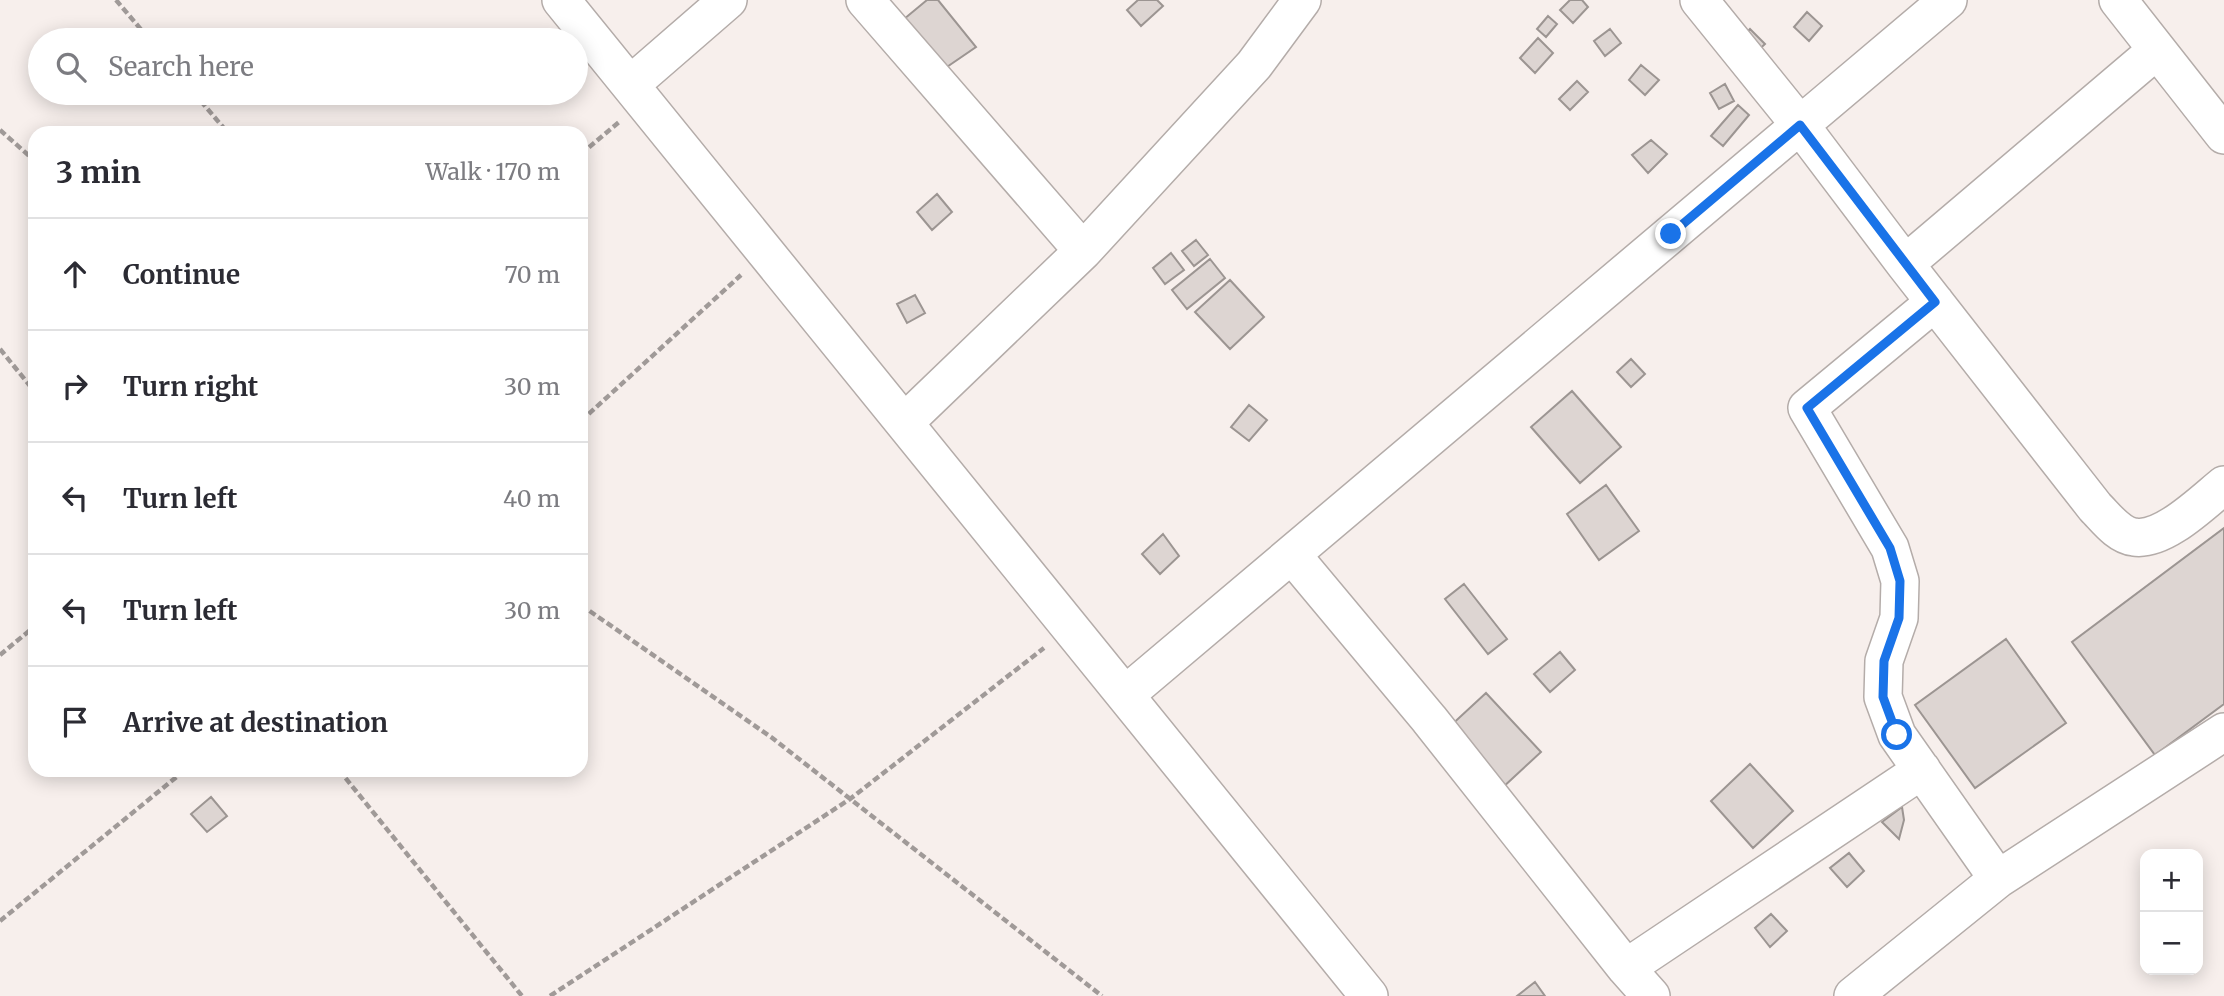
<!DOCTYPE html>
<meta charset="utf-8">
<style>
:root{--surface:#fff;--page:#f7f7f7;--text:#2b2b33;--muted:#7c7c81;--line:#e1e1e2}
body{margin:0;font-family:Merriweather,serif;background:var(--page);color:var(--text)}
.controls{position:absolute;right:21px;bottom:21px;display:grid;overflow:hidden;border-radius:14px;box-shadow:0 4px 18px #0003}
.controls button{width:63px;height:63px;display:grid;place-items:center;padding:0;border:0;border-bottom:2px solid var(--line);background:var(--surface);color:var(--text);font:35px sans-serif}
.stop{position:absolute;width:21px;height:21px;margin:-16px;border:5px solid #1a73e8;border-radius:50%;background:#fff}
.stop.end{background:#1a73e8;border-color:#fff;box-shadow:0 2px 7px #0008}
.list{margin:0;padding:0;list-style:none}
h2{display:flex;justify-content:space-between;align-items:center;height:91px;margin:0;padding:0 28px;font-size:30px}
h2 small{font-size:23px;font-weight:400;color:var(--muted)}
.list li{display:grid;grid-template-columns:46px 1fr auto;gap:21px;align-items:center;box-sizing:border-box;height:112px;padding:0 28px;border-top:2px solid var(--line)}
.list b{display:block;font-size:26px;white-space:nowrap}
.list em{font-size:23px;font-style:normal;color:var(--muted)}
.icon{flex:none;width:38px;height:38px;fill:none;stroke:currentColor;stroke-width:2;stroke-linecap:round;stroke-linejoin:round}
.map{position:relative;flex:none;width:2224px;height:996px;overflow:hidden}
.search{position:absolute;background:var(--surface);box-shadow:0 4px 18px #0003;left:28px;top:28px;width:560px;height:77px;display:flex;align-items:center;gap:18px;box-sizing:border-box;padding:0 24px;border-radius:38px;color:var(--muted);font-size:26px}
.panel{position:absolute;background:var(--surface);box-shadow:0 4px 18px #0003;left:28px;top:126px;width:560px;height:651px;border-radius:21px}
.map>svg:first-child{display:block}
.building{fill:#ddd5d2;stroke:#9c9592;stroke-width:2}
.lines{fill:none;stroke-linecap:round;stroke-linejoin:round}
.minor-casing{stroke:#b4aca9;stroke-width:40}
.path{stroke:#a09a98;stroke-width:4.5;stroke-dasharray:7 3.5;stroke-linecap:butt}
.minor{stroke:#fff;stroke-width:37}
.route{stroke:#1a73e8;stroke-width:9}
</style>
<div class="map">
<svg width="2224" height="996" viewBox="0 0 2224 996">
<rect width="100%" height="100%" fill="#f7efec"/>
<!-- building -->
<path class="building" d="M 927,0 L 938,0 L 976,47 L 941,71 L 898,24 Z
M 1138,0 L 1157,0 L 1163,6 L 1141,26 L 1127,10 Z
M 1570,0 L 1582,0 L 1588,7 L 1573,23 L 1560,10 Z
M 1807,12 L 1822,26 L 1809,41 L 1794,27 Z
M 1548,16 L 1557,24 L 1546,37 L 1537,29 Z
M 1610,29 L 1621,43 L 1605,56 L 1594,41 Z
M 1750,29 L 1765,44 L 1753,55 L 1739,40 Z
M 1538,38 L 1553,53 L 1535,73 L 1520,58 Z
M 1641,65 L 1659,80 L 1645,95 L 1629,80 Z
M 1577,81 L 1588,92 L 1570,110 L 1559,99 Z
M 1725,84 L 1734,101 L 1719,109 L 1710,93 Z
M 1738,105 L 1749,115 L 1723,146 L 1711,136 Z
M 1651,140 L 1667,154 L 1648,173 L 1632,155 Z
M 937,194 L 952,212 L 932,230 L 917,212 Z
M 1196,240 L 1208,255 L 1194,266 L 1182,251 Z
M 1171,253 L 1184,270 L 1165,284 L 1153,268 Z
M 1210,259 L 1225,278 L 1187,309 L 1172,290 Z
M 1230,280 L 1264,317 L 1230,349 L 1195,312 Z
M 915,295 L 925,313 L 907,323 L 897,304 Z
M 1631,359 L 1645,374 L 1631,387 L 1617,372 Z
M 1572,391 L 1621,447 L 1580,483 L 1531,427 Z
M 1249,405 L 1267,420 L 1249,441 L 1231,427 Z
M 1606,485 L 1639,531 L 1599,560 L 1567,514 Z
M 2224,528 L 2224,704 L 2155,755 L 2072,642 Z
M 1163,534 L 1179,556 L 1160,574 L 1142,554 Z
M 1464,584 L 1507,639 L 1488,654 L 1445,599 Z
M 2006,639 L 2066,723 L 1975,788 L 1915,705 Z
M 1560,652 L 1575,670 L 1550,692 L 1534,674 Z
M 1486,693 L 1541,752 L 1501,789 L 1447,729 Z
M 1750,764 L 1793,811 L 1753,848 L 1711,801 Z
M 211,797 L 227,816 L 207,832 L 191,814 Z
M 1902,807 L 1904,820 L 1899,839 L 1882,822 Z
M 1849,853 L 1864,871 L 1847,887 L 1830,868 Z
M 1771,914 L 1787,931 L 1770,947 L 1755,928 Z
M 1535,982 L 1545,996 L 1517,996 Z"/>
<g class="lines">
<!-- minor casing -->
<g class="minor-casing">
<path id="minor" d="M 561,0 L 1369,996
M 865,0 L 1083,251 L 904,423
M 1699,0 L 1800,125 L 1905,264 L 2095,507 C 2106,518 2118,535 2134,537 C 2163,542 2203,502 2224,485
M 2118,0 L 2224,135
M 630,85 L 728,0
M 1083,251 L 1254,65 L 1302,0
M 1905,264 L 2157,50
M 1935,302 L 1807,408 L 1890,548 L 1900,581 L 1899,618 L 1884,661 L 1883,697 L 1897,735 L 1998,879
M 1292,555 L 1429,719 L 1626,968 L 1651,996
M 1125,695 L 1948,0
M 1626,968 L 1922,770
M 1853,996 L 1998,879 L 2224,732"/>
</g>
<!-- path -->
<path class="path" d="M 116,0 L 150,40
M 194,93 L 228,133
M 0,130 L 35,161
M 581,154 L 619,122
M 0,349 L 35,392
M 581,421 L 741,275
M 581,605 L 771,737 L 1102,996
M 0,655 L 35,626
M 339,770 L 522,996
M 0,921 L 185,770
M 550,996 L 850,799 L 1044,648"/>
<!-- minor -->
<use href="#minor" class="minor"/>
</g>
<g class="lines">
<!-- route -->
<path class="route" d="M 1671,234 L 1800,125 L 1935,302 L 1807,408 L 1890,548 L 1900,581 L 1899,618 L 1884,661 L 1883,697 L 1897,735"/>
</g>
</svg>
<div class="controls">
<button>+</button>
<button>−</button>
</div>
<div class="stop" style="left:1897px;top:735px"></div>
<div class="stop end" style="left:1671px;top:234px"></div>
<div class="search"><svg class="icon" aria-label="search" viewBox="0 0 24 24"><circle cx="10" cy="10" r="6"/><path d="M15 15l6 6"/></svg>Search here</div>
<section class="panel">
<h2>3 min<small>Walk · 170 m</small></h2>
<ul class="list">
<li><svg class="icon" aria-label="ahead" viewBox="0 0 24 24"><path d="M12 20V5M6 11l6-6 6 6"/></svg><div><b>Continue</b></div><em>70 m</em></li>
<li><svg class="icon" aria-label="right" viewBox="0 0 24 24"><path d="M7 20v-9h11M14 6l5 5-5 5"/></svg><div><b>Turn right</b></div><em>30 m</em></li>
<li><svg class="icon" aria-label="left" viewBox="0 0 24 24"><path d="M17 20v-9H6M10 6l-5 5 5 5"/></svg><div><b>Turn left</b></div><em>40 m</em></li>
<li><svg class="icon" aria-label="left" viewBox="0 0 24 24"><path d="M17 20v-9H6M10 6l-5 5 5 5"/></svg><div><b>Turn left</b></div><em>30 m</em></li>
<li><svg class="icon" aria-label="arrive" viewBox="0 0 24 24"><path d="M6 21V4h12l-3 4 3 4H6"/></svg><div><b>Arrive at destination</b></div></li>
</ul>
</section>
</div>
